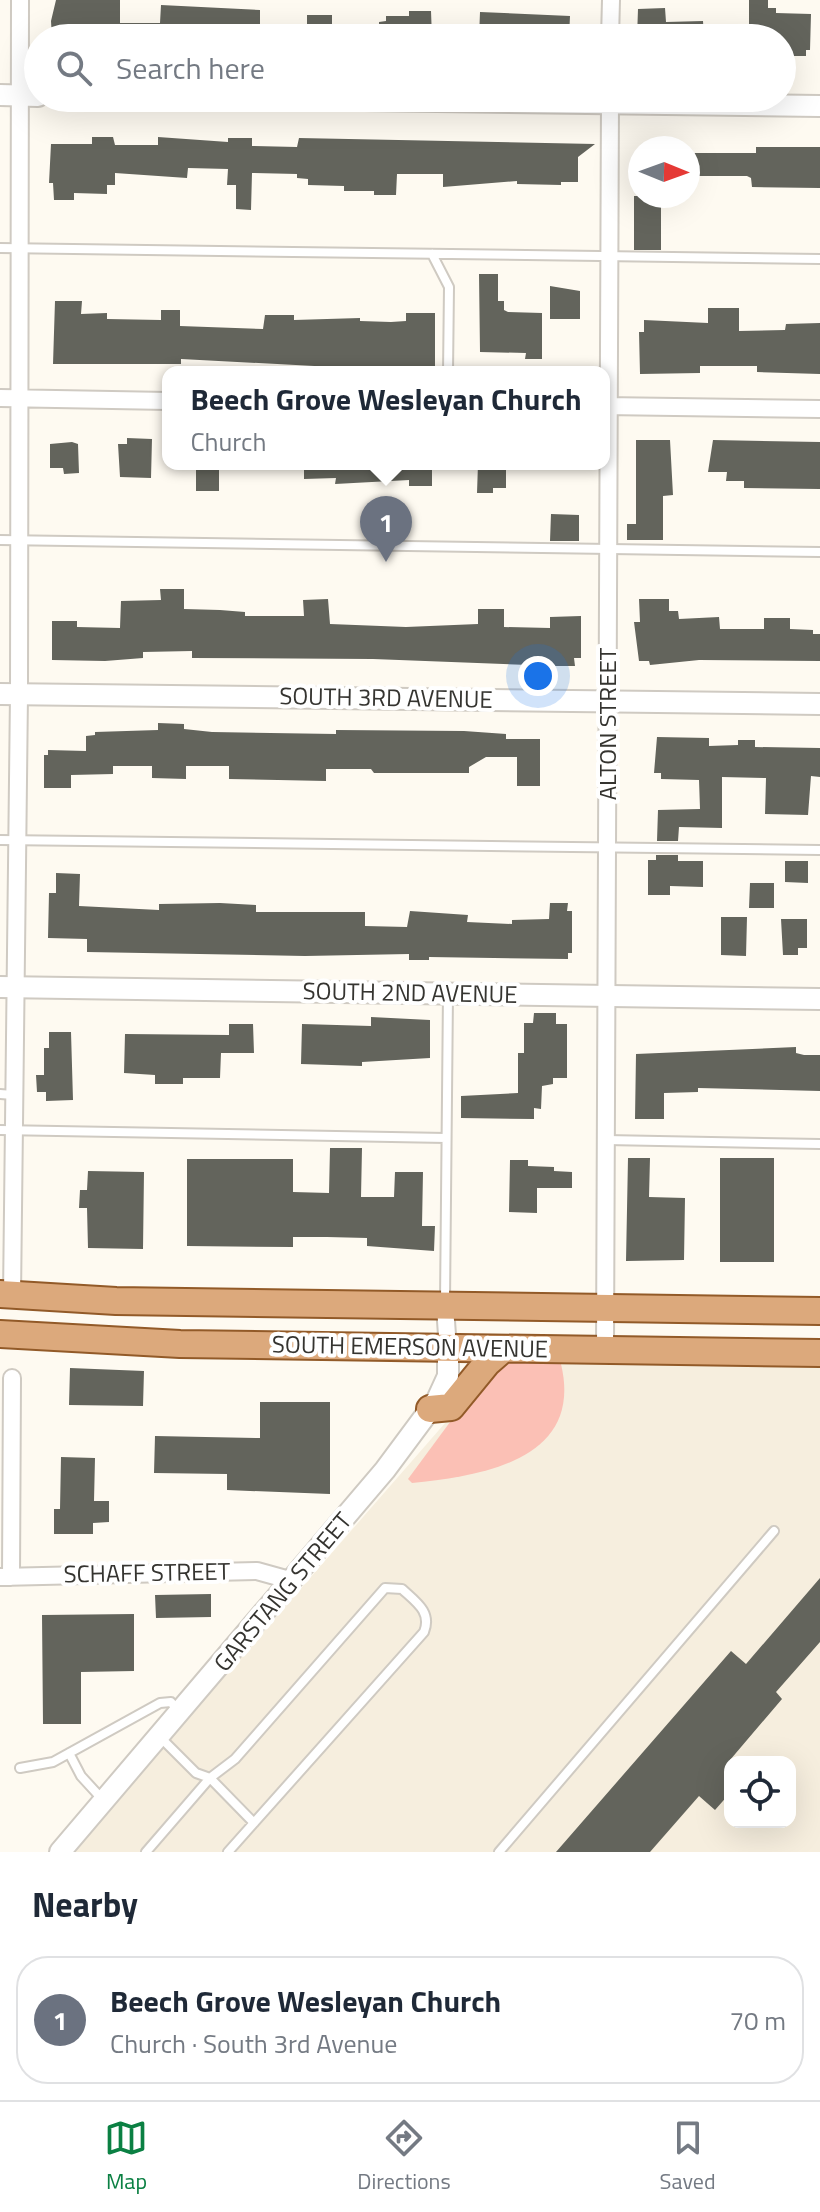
<!DOCTYPE html>
<meta charset="utf-8">
<style>
:root{--surface:#fff;--page:#f2f2f3;--text:#1f2937;--muted:#747a83;--line:#e0e1e3;--accent:#0b8043}
body{margin:0;font-family:"Titillium Web",sans-serif;background:var(--page);color:var(--text)}
.controls{position:absolute;right:24px;bottom:24px;display:grid;overflow:hidden;border-radius:16px;box-shadow:0 8px 32px #0002}
.controls button{width:72px;height:72px;display:grid;place-items:center;padding:0;border:0;border-bottom:2px solid var(--line);background:var(--surface);color:var(--text);font:40px sans-serif}
.compass{position:absolute;left:628px;top:136px;width:72px;height:72px;border-radius:50%;background:var(--surface);box-shadow:0 8px 32px #0002;rotate:91deg}
.you{position:absolute;left:538px;top:676px;width:28px;height:28px;margin:-20px;border:6px solid #fff;border-radius:50%;background:#1a73e8;box-shadow:0 0 0 12px #1a73e833}
.badge{display:grid;place-items:center;width:52px;height:52px;border-radius:50%;background:var(--accent);color:#fff;font-size:26px;font-weight:700}
.pin{position:absolute;translate:-50% -66px;filter:drop-shadow(0 2px 4px #0008)}
.pin::after{content:'';position:absolute;top:42px;width:28px;height:24px;background:inherit;clip-path:polygon(0 0,100% 0,50% 100%)}
.popup{position:absolute;left:162px;top:366px;width:448px;height:104px;box-sizing:border-box;display:grid;place-content:center;border-radius:16px;background:var(--surface);filter:drop-shadow(0 2px 6px #0005);font-size:26px;white-space:nowrap;color:var(--muted)}
.popup b{font-size:30px;color:var(--text)}
.popup::after{content:'';position:absolute;left:50%;top:100%;margin-left:-16px;border:16px solid transparent;border-top-color:var(--surface)}
.list{margin:0;padding:0;list-style:none}
h2{display:flex;justify-content:space-between;align-items:center;height:104px;margin:0;padding:0 32px;font-size:34px}
h2 small{font-size:26px;font-weight:400;color:var(--muted)}
.list li{display:grid;grid-template-columns:52px 1fr auto;gap:24px;align-items:center;box-sizing:border-box;height:128px;margin:0 16px 16px;padding:0 16px;border:2px solid var(--line);border-radius:32px}
.list b{display:block;font-size:30px;white-space:nowrap}
.list p{margin:0;font-size:26px;white-space:nowrap;color:var(--muted)}
.list em{font-size:26px;font-style:normal;color:var(--muted)}
.icon{flex:none;width:44px;height:44px;fill:none;stroke:currentColor;stroke-width:2;stroke-linecap:round;stroke-linejoin:round}
.map{position:relative;flex:none;width:820px;height:1852px;overflow:hidden}
.search{position:absolute;background:var(--surface);box-shadow:0 8px 32px #0002;left:24px;right:24px;top:24px;height:88px;display:flex;align-items:center;gap:20px;box-sizing:border-box;padding:0 28px;border-radius:44px;color:var(--muted);font-size:30px}
.sheet{height:248px;background:var(--surface)}
nav{display:flex;justify-content:space-around;align-items:center;box-sizing:border-box;height:112px;border-top:2px solid var(--line);background:var(--surface);font-size:22px;color:var(--muted)}
nav a{display:grid;justify-items:center;gap:4px}
nav .on{color:var(--accent)}
.map>svg:first-child{display:block}
.built{fill:#f6eede;fill-rule:evenodd}
.green{fill:#fbc0b5}
.building{fill:#63645c}
.lines{fill:none;stroke-linecap:round;stroke-linejoin:round}
.service-casing{stroke:#cfcac2;stroke-width:12}
.minor-casing{stroke:#cfcac2;stroke-width:20}
.tertiary-casing{stroke:#cfcac2;stroke-width:24}
.primary-casing{stroke:#925a28;stroke-width:30}
.service{stroke:#fff;stroke-width:8}
.minor{stroke:#fff;stroke-width:16}
.tertiary{stroke:#fff;stroke-width:20}
.primary{stroke:#dca97c;stroke-width:26}
.labels{text-anchor:middle;stroke-width:8;stroke-linejoin:round;paint-order:stroke}
.street-label{font-size:24px;fill:#353430;stroke:#fff}
</style>
<div class="map">
<svg width="820" height="1852" viewBox="0 0 820 1852">
<rect width="100%" height="100%" fill="#fefaf1"/>
<!-- built -->
<path class="built" d="M 500,1360 L 820,1363 L 820,1852 L 71,1852 ZM 730,1762 L 790,1762 L 790,1822 L 730,1822 Z"/>
<!-- green -->
<path class="green" d="M 504,1361 L 561,1364 C 584,1460 482,1476 412,1483 L 408,1479 L 453,1418 Z"/>
<!-- building -->
<path class="building" d="M 56,0 L 120,0 L 120,23 L 160,23 L 161,5 L 260,10 L 260,38 L 52,38 L 51,21 Z
M 749,0 L 768,0 L 768,8 L 776,8 L 776,13 L 811,14 L 810,50 L 806,50 L 806,56 L 783,56 L 782,38 L 749,38 Z
M 665,8 L 666,22 L 703,21 L 704,38 L 637,38 L 638,9 Z
M 409,11 L 431,11 L 432,38 L 379,38 L 379,22 L 386,21 L 386,16 L 409,16 Z
M 480,12 L 570,16 L 569,38 L 479,38 Z
M 307,15 L 332,15 L 332,38 L 307,38 Z
M 92,137 L 113,137 L 115,145 L 158,145 L 158,137 L 228,142 L 228,138 L 252,138 L 252,146 L 297,147 L 299,138 L 595,144 L 578,157 L 578,182 L 561,182 L 561,185 L 517,184 L 517,181 L 443,187 L 443,174 L 397,174 L 396,195 L 374,195 L 374,191 L 344,191 L 344,186 L 308,185 L 308,179 L 297,178 L 297,174 L 252,173 L 251,210 L 236,209 L 236,185 L 227,185 L 228,169 L 188,168 L 187,178 L 115,173 L 115,185 L 107,185 L 107,194 L 74,193 L 74,200 L 54,200 L 53,183 L 49,183 L 51,144 L 92,144 Z
M 756,147 L 820,147 L 820,188 L 752,187 L 751,178 L 747,176 L 688,176 L 688,153 L 756,153 Z
M 634,196 L 661,196 L 661,250 L 634,250 Z
M 479,274 L 498,274 L 498,301 L 504,301 L 504,310 L 508,312 L 542,313 L 542,359 L 525,359 L 526,353 L 480,352 Z
M 550,286 L 580,291 L 580,319 L 550,319 Z
M 55,301 L 82,301 L 81,314 L 107,313 L 107,319 L 161,320 L 161,310 L 180,310 L 180,326 L 263,329 L 265,315 L 294,315 L 294,320 L 360,318 L 360,321 L 391,322 L 406,321 L 406,313 L 435,313 L 435,366 L 333,367 L 181,359 L 181,364 L 53,364 Z
M 708,308 L 739,308 L 739,331 L 785,330 L 786,324 L 820,323 L 820,374 L 757,372 L 757,366 L 700,366 L 700,373 L 640,374 L 639,332 L 644,332 L 644,320 L 708,323 Z
M 127,438 L 152,439 L 151,478 L 120,477 L 118,444 L 127,444 Z
M 636,440 L 670,440 L 673,495 L 663,496 L 663,540 L 627,540 L 627,524 L 636,524 Z
M 713,440 L 820,442 L 820,489 L 744,488 L 744,481 L 726,481 L 727,472 L 708,472 Z
M 72,442 L 78,444 L 79,473 L 64,474 L 63,468 L 50,468 L 50,444 Z
M 196,464 L 219,464 L 219,491 L 196,491 Z
M 304,464 L 432,464 L 432,486 L 409,486 L 409,480 L 335,484 L 336,478 L 304,479 Z
M 478,464 L 506,464 L 506,488 L 493,488 L 493,493 L 477,493 Z
M 551,514 L 579,515 L 579,541 L 550,541 Z
M 160,589 L 184,589 L 184,609 L 220,610 L 245,612 L 245,616 L 304,616 L 303,600 L 328,599 L 330,624 L 406,627 L 478,624 L 478,609 L 504,609 L 504,627 L 550,628 L 550,617 L 581,616 L 581,658 L 574,658 L 575,666 L 557,666 L 373,659 L 192,658 L 192,651 L 143,652 L 143,658 L 105,661 L 52,660 L 52,621 L 77,621 L 77,627 L 120,628 L 121,601 L 161,600 Z
M 639,599 L 669,599 L 669,611 L 678,611 L 679,619 L 719,617 L 720,629 L 764,629 L 764,618 L 790,618 L 790,629 L 813,630 L 813,634 L 820,634 L 820,661 L 699,660 L 650,665 L 649,661 L 639,661 L 634,622 L 640,622 Z
M 158,723 L 184,724 L 184,729 L 212,732 L 336,734 L 336,730 L 464,731 L 506,734 L 506,739 L 540,739 L 540,786 L 517,786 L 517,757 L 486,757 L 469,767 L 469,773 L 374,773 L 371,769 L 326,769 L 326,781 L 229,779 L 229,766 L 186,766 L 186,779 L 152,778 L 152,766 L 113,766 L 113,774 L 71,775 L 71,788 L 44,788 L 44,755 L 48,755 L 48,750 L 86,751 L 86,736 L 95,735 L 95,732 L 158,730 Z
M 657,737 L 709,738 L 709,746 L 738,745 L 738,740 L 755,740 L 755,747 L 820,748 L 820,777 L 811,776 L 808,815 L 765,814 L 766,778 L 722,777 L 722,828 L 679,827 L 678,841 L 657,841 L 658,810 L 700,809 L 699,780 L 661,779 L 661,773 L 654,773 Z
M 656,855 L 678,855 L 678,861 L 703,861 L 703,887 L 670,886 L 670,895 L 648,895 L 648,860 L 656,860 Z
M 785,861 L 808,861 L 808,883 L 785,882 Z
M 56,873 L 80,874 L 79,906 L 159,910 L 159,904 L 220,903 L 256,905 L 256,912 L 365,912 L 365,926 L 407,927 L 410,911 L 468,915 L 467,922 L 512,924 L 512,920 L 549,919 L 550,903 L 568,903 L 567,911 L 572,911 L 572,953 L 568,953 L 568,959 L 429,957 L 429,960 L 409,960 L 409,954 L 305,956 L 87,952 L 87,939 L 48,938 L 49,893 L 56,893 Z
M 750,883 L 774,883 L 774,908 L 749,908 Z
M 721,917 L 747,917 L 746,956 L 721,955 Z
M 781,919 L 807,919 L 807,948 L 798,948 L 798,955 L 783,955 Z
M 534,1013 L 556,1013 L 556,1024 L 567,1024 L 567,1078 L 553,1078 L 553,1084 L 542,1086 L 541,1109 L 534,1108 L 534,1119 L 461,1118 L 461,1096 L 518,1093 L 518,1053 L 524,1053 L 524,1023 L 533,1023 Z
M 371,1017 L 430,1020 L 430,1058 L 362,1062 L 362,1066 L 301,1064 L 302,1024 L 371,1026 Z
M 229,1024 L 253,1024 L 254,1053 L 221,1053 L 220,1078 L 183,1078 L 183,1084 L 155,1084 L 155,1075 L 124,1073 L 125,1034 L 229,1035 Z
M 49,1032 L 71,1032 L 73,1100 L 46,1101 L 46,1092 L 37,1092 L 36,1075 L 44,1075 L 44,1048 L 49,1048 Z
M 796,1047 L 796,1053 L 804,1055 L 820,1055 L 820,1091 L 698,1088 L 698,1092 L 664,1093 L 664,1119 L 635,1119 L 636,1054 Z
M 330,1148 L 362,1148 L 361,1197 L 394,1197 L 395,1172 L 423,1172 L 422,1226 L 435,1226 L 434,1251 L 367,1246 L 367,1238 L 327,1237 L 293,1237 L 293,1247 L 187,1246 L 187,1159 L 293,1159 L 293,1192 L 329,1193 Z
M 628,1158 L 650,1158 L 649,1197 L 685,1198 L 684,1260 L 626,1261 Z
M 720,1158 L 774,1158 L 774,1262 L 720,1262 Z
M 510,1160 L 528,1160 L 528,1166 L 554,1167 L 554,1171 L 572,1172 L 572,1188 L 537,1188 L 537,1213 L 509,1212 Z
M 88,1171 L 144,1172 L 143,1249 L 88,1248 L 87,1208 L 79,1208 L 80,1190 L 87,1190 Z
M 70,1368 L 144,1371 L 143,1406 L 69,1405 Z
M 260,1402 L 330,1402 L 330,1494 L 227,1490 L 227,1474 L 154,1473 L 155,1436 L 260,1438 Z
M 61,1457 L 95,1458 L 94,1501 L 109,1501 L 109,1522 L 93,1523 L 93,1534 L 54,1534 L 54,1509 L 60,1509 Z
M 820,1578 L 820,1642 L 776,1692 L 782,1699 L 730,1760 L 730,1793 L 715,1810 L 699,1796 L 650,1852 L 556,1852 L 731,1651 L 746,1664 Z
M 211,1594 L 211,1617 L 156,1618 L 155,1595 Z
M 134,1614 L 134,1671 L 81,1672 L 81,1724 L 43,1724 L 42,1615 Z"/>
<g class="lines">
<!-- service casing -->
<g class="service-casing">
<path id="service" d="M 0,248 L 820,259
M 432,254 L 449,287 L 448,372
M 0,540 L 820,552
M 0,840 L 820,850
M 0,1094 L 13,1095
M 0,1130 L 446,1138
M 606,1140 L 820,1144
M 445,1301 L 448,994
M 160,1737 L 196,1773 L 210,1778 L 235,1759 L 385,1588 L 402,1589 C 416,1602 432,1612 424,1632 L 228,1852
M 69,1753 L 81,1776 L 103,1800
M 20,1768 L 53,1762 L 160,1703 L 171,1702 L 179,1713
M 146,1852 L 210,1778 L 254,1823
M 499,1852 L 774,1531"/>
</g>
<!-- minor casing -->
<g class="minor-casing">
<path id="minor" d="M 610,38 L 611,0
M 0,398 L 168,401
M 604,406 L 820,409
M 12,1296 L 19,694 L 20,0
M 445,1307 L 448,1349
M 605,1349 L 610,98
M 0,1577 L 257,1571 L 293,1581
M 11,1577 L 12,1378"/>
</g>
<!-- tertiary casing -->
<g class="tertiary-casing">
<path id="tertiary" d="M 0,95 L 38,96
M 207,98 L 820,106
M 0,694 L 820,704
M 0,987 L 820,999
M 60,1852 L 385,1470 L 437,1400 L 448,1376 L 448,1349"/>
</g>
<!-- primary casing -->
<g class="primary-casing">
<path id="primary" d="M 0,1294 L 116,1301 L 820,1311
M 0,1334 L 180,1344 L 820,1353
M 430,1409 L 451,1407 L 487,1363 L 503,1349"/>
</g>
<!-- service -->
<use href="#service" class="service"/>
<!-- minor -->
<use href="#minor" class="minor"/>
<!-- tertiary -->
<use href="#tertiary" class="tertiary"/>
<!-- primary -->
<use href="#primary" class="primary"/>
</g>
<g class="labels">
<!-- street labels -->
<g class="street-label">
<text transform="translate(386 698) rotate(1)" y="8">SOUTH 3RD AVENUE</text>
<text transform="translate(608 724) rotate(-90)" y="8">ALTON STREET</text>
<text transform="translate(410 993) rotate(1)" y="8">SOUTH 2ND AVENUE</text>
<text transform="translate(410 1347) rotate(1)" y="8">SOUTH EMERSON AVENUE</text>
<text transform="translate(147 1573) rotate(-1)" y="8">SCHAFF STREET</text>
<text transform="translate(283 1592) rotate(-50)" y="8">GARSTANG STREET</text>
</g>
</g>
</svg>
<div class="controls">
<button><svg class="icon" aria-label="locate" viewBox="0 0 24 24"><circle cx="12" cy="12" r="6"/><path d="M12 2v4M12 18v4M2 12h4M18 12h4"/></svg></button>
</div>
<svg class="compass" viewBox="-18 -18 36 36"><path d="M0-13l5 13h-10z" fill="#e53935"/><path d="M0 13l5-13h-10z" fill="#747a83"/></svg>
<div class="you"></div>
<div class="pin badge" style="left:386px;top:562px;background:#6b7280">1</div>
<div class="popup"><b>Beech Grove Wesleyan Church</b>Church</div>
<div class="search"><svg class="icon" aria-label="search" viewBox="0 0 24 24"><circle cx="10" cy="10" r="6"/><path d="M15 15l6 6"/></svg>Search here</div>
</div>
<section class="sheet">
<h2>Nearby<small></small></h2>
<ul class="list">
<li><span class="badge" style="background:#6b7280">1</span><div><b>Beech Grove Wesleyan Church</b><p>Church · South 3rd Avenue</p></div><em>70 m</em></li>
</ul>
</section>
<nav>
<a class="on"><svg class="icon" aria-label="map" viewBox="0 0 24 24"><path d="M3 6l6-2 6 2 6-2v14l-6 2-6-2-6 2zM9 4v14M15 6v14"/></svg>Map</a>
<a><svg class="icon" aria-label="directions" viewBox="0 0 24 24"><path d="M12 3l9 9-9 9-9-9zM9 14v-3h6M13 9l2 2-2 2"/></svg>Directions</a>
<a><svg class="icon" aria-label="saved" viewBox="0 0 24 24"><path d="M7 4h10v16l-5-4-5 4z"/></svg>Saved</a>
</nav>
